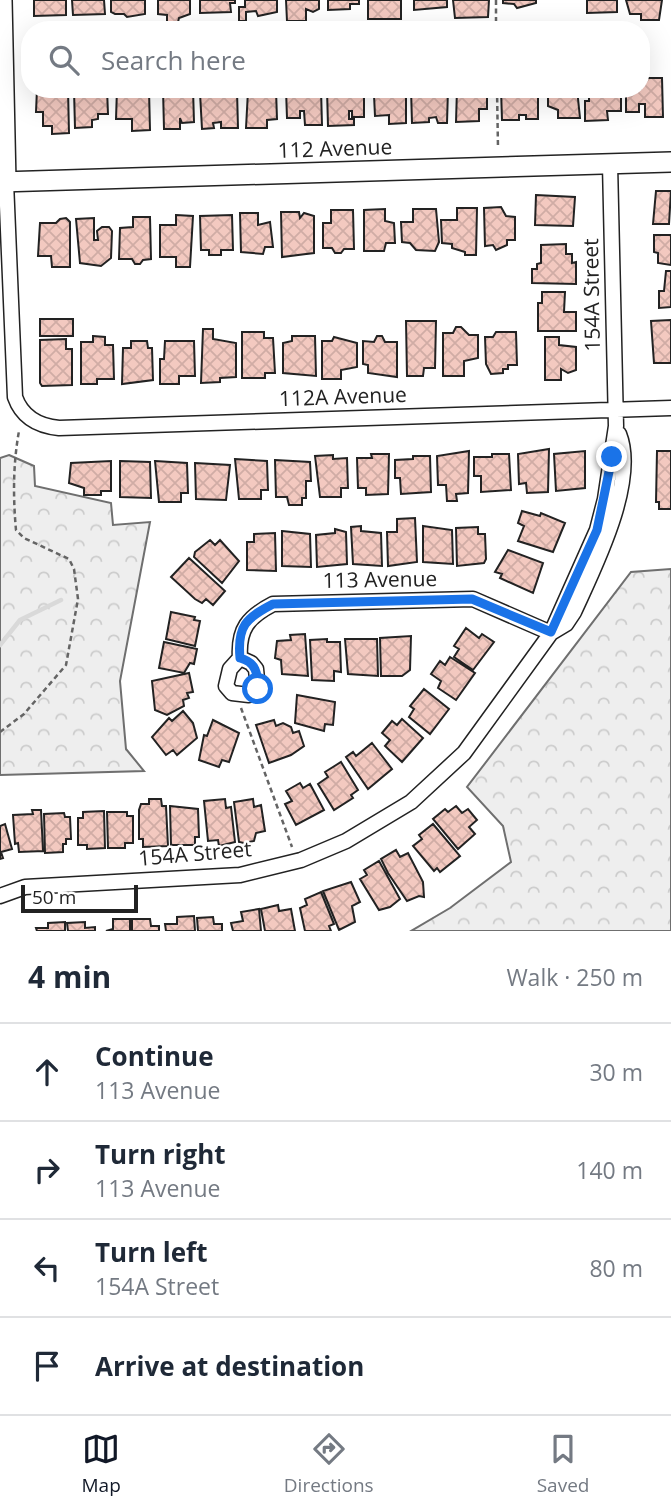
<!DOCTYPE html>
<meta charset="utf-8">
<style>
:root{--surface:#fff;--page:#f2f2f3;--text:#1f2937;--muted:#747a83;--line:#e0e1e3;--accent:#111827}
body{margin:0;font-family:"Open Sans",sans-serif;background:var(--page);color:var(--text)}
.scale{position:absolute;left:21px;bottom:18px;width:117px;box-sizing:border-box;padding-left:7px;border:4px solid #222;border-top:0;font-size:19px;line-height:24px;white-space:nowrap;color:#222;-webkit-text-stroke:5px #fff;paint-order:stroke}
.stop{position:absolute;width:21px;height:21px;margin:-16px;border:5px solid #1a73e8;border-radius:50%;background:#fff}
.stop.end{background:#1a73e8;border-color:#fff;box-shadow:0 2px 7px #0008}
.list{margin:0;padding:0;list-style:none}
h2{display:flex;justify-content:space-between;align-items:center;height:91px;margin:0;padding:0 28px;font-size:30px}
h2 small{font-size:23px;font-weight:400;color:var(--muted)}
.list li{display:grid;grid-template-columns:46px 1fr auto;gap:21px;align-items:center;box-sizing:border-box;height:98px;padding:0 28px;border-top:2px solid var(--line)}
.list b{display:block;font-size:26px;white-space:nowrap}
.list p{margin:0;font-size:23px;white-space:nowrap;color:var(--muted)}
.list em{font-size:23px;font-style:normal;color:var(--muted)}
.icon{flex:none;width:38px;height:38px;fill:none;stroke:currentColor;stroke-width:2;stroke-linecap:round;stroke-linejoin:round}
.map{position:relative;flex:none;width:671px;height:931px;overflow:hidden}
.search{position:absolute;background:var(--surface);box-shadow:0 7px 28px #0002;left:21px;right:21px;top:21px;height:77px;display:flex;align-items:center;gap:18px;box-sizing:border-box;padding:0 24px;border-radius:28px;color:var(--muted);font-size:26px}
.sheet{height:483px;background:var(--surface)}
nav{display:flex;justify-content:space-around;align-items:center;box-sizing:border-box;height:98px;border-top:2px solid var(--line);background:var(--surface);font-size:19px;color:var(--muted)}
nav a{display:grid;justify-items:center;gap:4px}
nav .on{color:var(--accent)}
.map>svg:first-child{display:block}
.forest{fill:url(#forest-crowns);stroke:#6f6f6f;stroke-width:2}
.lines{fill:none;stroke-linecap:round;stroke-linejoin:round}
.stream{stroke:#d9d9d9;stroke-width:4.5}
.building{fill:url(#building-cross-hatch);stroke:#222;stroke-width:2}
.street-casing{stroke:#222;stroke-width:17}
.secondary-casing{stroke:#222;stroke-width:22}
.path{stroke:#646464;stroke-width:2.5;stroke-dasharray:5 3.5;stroke-linecap:butt}
.street{stroke:#fff;stroke-width:14}
.secondary{stroke:#fff;stroke-width:19}
.route{stroke:#1a73e8;stroke-width:9}
.labels{text-anchor:middle;stroke-width:5;stroke-linejoin:round;paint-order:stroke}
.street-label{font-size:21px;fill:#222;stroke:#fff}
</style>
<div class="map">
<svg width="671" height="931" viewBox="0 0 671 931">
<defs>
<pattern id="forest-crowns" width="20" height="18" patternUnits="userSpaceOnUse" patternTransform="scale(1.75)"><rect width="20" height="18" fill="#eee"/><path d="M2 6a3 3 0 1 1 6 0M12 15a3 3 0 1 1 6 0" fill="none" stroke="#ccc"/></pattern>
<pattern id="building-cross-hatch" width="8" height="8" patternUnits="userSpaceOnUse" patternTransform="scale(1.75)"><rect width="8" height="8" fill="#f3c9c0"/><path d="M0 0l8 8M0 8l8-8" fill="none" stroke="#d0aca5"/></pattern>
</defs>
<rect width="100%" height="100%" fill="#fff"/>
<!-- forest -->
<path class="forest" d="M 9,455 L 34,466 L 35,486 L 111,503 L 113,525 L 150,522 L 120,681 L 126,749 L 144,771 L 0,775 L 0,458 Z
M 671,569 L 671,931 L 411,931 L 450,908 L 511,862 L 503,826 L 467,787 L 631,572 Z"/>
<g class="lines">
<!-- stream -->
<path class="stream" d="M 0,645 L 20,620 L 61,600"/>
</g>
<!-- building -->
<path class="building" d="M 34,0 L 66,0 L 66,15 L 34,16 Z
M 72,0 L 104,0 L 105,14 L 73,15 Z
M 111,0 L 145,0 L 145,14 L 127,17 L 124,14 L 115,14 L 111,12 Z
M 158,0 L 190,0 L 190,14 L 179,18 L 178,22 L 167,22 L 167,15 L 158,14 Z
M 200,0 L 235,0 L 235,3 L 230,3 L 231,12 L 200,13 Z
M 245,0 L 277,0 L 277,12 L 258,16 L 256,11 L 246,12 L 246,21 L 239,21 L 239,7 L 245,7 Z
M 286,0 L 319,0 L 319,9 L 313,12 L 306,9 L 306,21 L 287,21 Z
M 328,0 L 359,0 L 359,4 L 350,4 L 350,9 L 328,10 Z
M 368,0 L 401,0 L 401,19 L 368,19 Z
M 414,0 L 447,0 L 447,7 L 414,10 Z
M 453,0 L 489,0 L 488,17 L 455,18 Z
M 503,0 L 536,0 L 536,3 L 517,8 L 514,4 L 503,3 Z
M 587,0 L 617,0 L 617,12 L 587,13 Z
M 626,0 L 662,0 L 659,20 L 641,20 L 641,14 L 630,14 Z
M 641,78 L 662,78 L 663,117 L 645,117 L 645,104 L 639,104 L 639,112 L 626,112 L 626,89 L 641,89 Z
M 37,89 L 68,89 L 69,133 L 52,134 L 52,126 L 43,126 L 43,112 L 36,112 Z
M 107,89 L 108,114 L 98,114 L 98,119 L 92,120 L 92,127 L 75,128 L 74,90 Z
M 117,89 L 149,90 L 150,130 L 132,131 L 132,119 L 116,119 Z
M 163,89 L 193,89 L 194,122 L 182,123 L 180,118 L 180,129 L 164,129 Z
M 286,89 L 321,89 L 322,125 L 305,125 L 304,111 L 300,111 L 300,118 L 287,118 Z
M 327,89 L 364,89 L 364,117 L 352,117 L 352,111 L 349,111 L 349,119 L 354,119 L 354,125 L 328,126 Z
M 391,89 L 406,91 L 406,123 L 389,124 L 389,115 L 375,116 L 374,95 L 384,95 L 384,92 Z
M 411,89 L 448,89 L 447,123 L 438,123 L 436,117 L 429,118 L 429,122 L 412,123 Z
M 457,89 L 487,89 L 487,109 L 479,109 L 479,121 L 456,122 Z
M 501,89 L 538,89 L 538,119 L 526,119 L 526,115 L 519,115 L 519,120 L 502,120 Z
M 548,89 L 577,89 L 580,118 L 558,118 L 558,110 L 548,106 Z
M 589,89 L 621,89 L 621,111 L 607,111 L 608,120 L 585,121 L 585,101 L 589,101 Z
M 276,90 L 277,119 L 267,120 L 267,128 L 246,128 L 248,91 Z
M 237,91 L 238,128 L 221,128 L 221,122 L 213,123 L 214,128 L 202,129 L 200,93 Z
M 656,191 L 671,191 L 669,224 L 653,224 Z
M 536,195 L 575,197 L 573,226 L 535,225 Z
M 501,207 L 506,216 L 515,217 L 515,240 L 507,240 L 507,245 L 496,250 L 493,245 L 485,246 L 484,208 Z
M 457,208 L 477,208 L 476,255 L 465,255 L 465,252 L 452,248 L 452,244 L 442,243 L 441,220 L 457,220 Z
M 385,209 L 385,221 L 394,223 L 395,243 L 386,243 L 384,251 L 364,251 L 364,210 Z
M 413,209 L 436,209 L 439,242 L 435,251 L 416,250 L 410,243 L 402,242 L 401,222 L 413,222 Z
M 331,210 L 353,210 L 354,249 L 344,249 L 341,253 L 335,253 L 332,248 L 323,248 L 323,223 L 331,223 Z
M 281,212 L 299,212 L 300,218 L 304,213 L 314,216 L 314,253 L 282,257 Z
M 240,213 L 258,213 L 258,225 L 270,222 L 273,247 L 265,247 L 263,254 L 241,252 Z
M 176,215 L 193,216 L 190,267 L 176,267 L 176,257 L 160,257 L 160,225 L 176,225 Z
M 232,215 L 233,250 L 221,250 L 221,255 L 209,255 L 209,250 L 201,250 L 200,216 Z
M 133,217 L 150,217 L 151,259 L 143,260 L 140,264 L 135,264 L 132,259 L 119,259 L 120,228 L 133,227 Z
M 66,218 L 70,222 L 70,267 L 52,267 L 51,256 L 38,256 L 40,223 L 56,223 L 60,219 Z
M 94,218 L 94,240 L 98,240 L 97,231 L 102,227 L 109,227 L 112,231 L 111,258 L 101,266 L 80,263 L 76,219 Z
M 654,235 L 671,235 L 671,265 L 658,263 L 658,253 L 654,252 Z
M 566,244 L 566,254 L 572,254 L 572,263 L 576,262 L 576,284 L 532,283 L 532,269 L 537,269 L 537,264 L 541,263 L 541,245 Z
M 666,271 L 671,271 L 671,307 L 659,308 L 659,291 L 664,291 Z
M 542,292 L 565,292 L 564,312 L 576,312 L 576,331 L 538,331 L 538,303 L 542,303 Z
M 40,319 L 73,319 L 73,336 L 40,336 Z
M 671,320 L 671,363 L 654,363 L 651,321 Z
M 406,321 L 436,321 L 435,368 L 424,368 L 423,376 L 407,376 Z
M 456,327 L 461,327 L 469,335 L 478,335 L 478,358 L 464,361 L 464,376 L 443,376 L 443,333 L 453,333 Z
M 203,329 L 213,329 L 213,339 L 236,343 L 236,377 L 220,378 L 220,382 L 201,383 Z
M 242,332 L 264,332 L 264,338 L 273,338 L 275,373 L 265,373 L 265,378 L 242,378 Z
M 496,332 L 516,332 L 517,365 L 508,365 L 508,369 L 503,369 L 503,373 L 491,374 L 486,364 L 485,337 L 493,337 Z
M 93,336 L 105,337 L 105,345 L 113,345 L 114,379 L 97,379 L 97,384 L 81,384 L 81,342 L 93,342 Z
M 292,336 L 315,336 L 316,376 L 283,373 L 283,343 L 292,341 Z
M 377,336 L 382,336 L 385,342 L 397,342 L 397,377 L 368,373 L 368,365 L 363,364 L 363,341 L 374,342 Z
M 334,337 L 357,343 L 357,367 L 341,370 L 341,379 L 322,379 L 322,341 L 332,341 Z
M 545,337 L 559,337 L 559,345 L 576,347 L 576,370 L 568,373 L 561,369 L 561,380 L 545,380 Z
M 66,339 L 66,349 L 72,349 L 72,385 L 42,386 L 40,383 L 40,340 Z
M 131,341 L 147,341 L 148,348 L 152,348 L 153,380 L 122,384 L 123,348 L 131,348 Z
M 165,341 L 194,341 L 195,376 L 179,376 L 179,384 L 160,384 L 160,359 L 164,359 Z
M 549,449 L 548,492 L 527,493 L 526,483 L 519,484 L 518,454 Z
M 469,451 L 468,493 L 456,494 L 457,501 L 447,501 L 446,485 L 438,485 L 437,456 Z
M 585,451 L 585,488 L 556,491 L 554,454 Z
M 657,451 L 671,451 L 671,509 L 659,509 L 659,502 L 656,502 Z
M 371,454 L 389,454 L 388,494 L 366,495 L 366,488 L 358,488 L 357,458 L 372,458 Z
M 492,454 L 509,454 L 511,490 L 481,492 L 481,476 L 474,476 L 474,457 L 492,457 Z
M 333,455 L 333,459 L 347,458 L 348,488 L 341,488 L 341,497 L 320,497 L 315,456 Z
M 413,456 L 430,456 L 431,492 L 401,494 L 400,478 L 395,478 L 395,460 L 413,459 Z
M 235,459 L 267,461 L 268,490 L 261,490 L 261,499 L 239,499 Z
M 275,460 L 310,462 L 311,481 L 306,481 L 306,498 L 302,498 L 302,505 L 289,505 L 287,497 L 276,497 Z
M 111,461 L 111,491 L 101,491 L 101,495 L 84,495 L 84,488 L 69,483 L 71,463 Z
M 120,461 L 150,462 L 151,498 L 120,497 Z
M 155,461 L 187,463 L 188,493 L 181,493 L 181,502 L 159,502 Z
M 195,463 L 230,465 L 226,500 L 196,499 Z
M 522,511 L 540,516 L 541,513 L 565,523 L 553,552 L 518,541 L 524,526 L 518,523 Z
M 415,518 L 417,562 L 388,566 L 387,532 L 397,532 L 397,519 Z
M 361,526 L 361,531 L 381,533 L 382,566 L 353,564 L 351,527 Z
M 423,526 L 452,530 L 453,564 L 423,562 Z
M 478,527 L 478,534 L 485,534 L 486,559 L 484,563 L 457,566 L 456,528 Z
M 335,529 L 346,532 L 347,564 L 317,567 L 316,535 L 335,533 Z
M 282,531 L 310,534 L 311,567 L 282,566 Z
M 275,533 L 276,571 L 247,570 L 247,542 L 254,542 L 254,534 Z
M 210,540 L 215,545 L 220,540 L 239,561 L 222,583 L 194,557 L 195,552 Z
M 508,550 L 543,563 L 533,593 L 500,578 L 502,574 L 495,572 Z
M 189,558 L 225,591 L 213,605 L 206,599 L 202,603 L 195,599 L 171,577 Z
M 171,612 L 195,617 L 194,620 L 200,621 L 195,646 L 166,639 Z
M 466,628 L 479,638 L 482,634 L 494,642 L 473,670 L 454,657 L 459,649 L 454,646 Z
M 305,634 L 308,676 L 282,674 L 281,660 L 275,658 L 277,641 L 291,640 L 290,635 Z
M 411,636 L 410,670 L 402,676 L 381,676 L 380,638 Z
M 327,639 L 327,642 L 340,642 L 341,672 L 334,671 L 334,681 L 312,680 L 310,640 Z
M 345,639 L 377,639 L 378,676 L 348,674 Z
M 164,642 L 197,649 L 194,664 L 190,663 L 184,673 L 159,668 Z
M 450,657 L 475,673 L 456,700 L 438,688 L 441,681 L 431,674 L 440,661 L 445,665 Z
M 189,673 L 193,692 L 187,693 L 189,698 L 183,700 L 184,706 L 167,715 L 155,710 L 152,681 Z
M 424,689 L 449,709 L 430,734 L 409,717 L 414,709 L 410,706 Z
M 297,695 L 335,702 L 333,725 L 325,724 L 324,731 L 295,723 Z
M 183,711 L 193,723 L 197,738 L 177,755 L 173,750 L 166,755 L 152,737 L 169,718 L 172,721 Z
M 402,719 L 423,738 L 402,762 L 385,746 L 390,740 L 382,733 L 392,721 L 397,725 Z
M 213,720 L 239,733 L 229,762 L 222,760 L 219,767 L 199,760 L 204,735 L 207,736 Z
M 274,720 L 276,726 L 283,723 L 291,727 L 293,733 L 299,731 L 304,746 L 291,755 L 269,763 L 256,725 Z
M 372,743 L 392,769 L 368,789 L 346,757 L 353,752 L 356,756 Z
M 341,762 L 358,790 L 351,795 L 353,798 L 334,810 L 318,784 L 328,777 L 325,772 Z
M 300,783 L 303,788 L 310,784 L 324,810 L 296,825 L 285,804 L 292,801 L 286,791 Z
M 149,799 L 161,799 L 162,806 L 166,806 L 168,846 L 143,847 L 143,839 L 139,839 L 139,810 L 141,804 L 149,804 Z
M 225,799 L 226,808 L 231,807 L 235,842 L 219,846 L 218,840 L 208,841 L 204,801 Z
M 253,799 L 254,807 L 261,805 L 265,831 L 256,833 L 254,841 L 244,843 L 239,842 L 234,802 Z
M 170,806 L 198,809 L 199,837 L 195,837 L 195,845 L 171,845 Z
M 456,806 L 462,813 L 468,809 L 477,820 L 469,827 L 475,834 L 458,849 L 433,819 L 445,809 L 448,812 Z
M 32,810 L 41,810 L 43,851 L 19,852 L 18,843 L 15,844 L 13,815 L 33,814 Z
M 104,811 L 105,848 L 87,849 L 87,845 L 78,845 L 78,818 L 83,818 L 83,812 Z
M 107,812 L 127,812 L 127,816 L 133,816 L 133,843 L 125,843 L 125,848 L 108,848 Z
M 64,813 L 65,817 L 70,817 L 71,839 L 66,839 L 66,844 L 63,844 L 63,852 L 45,853 L 44,814 Z
M 5,824 L 12,849 L 1,852 L 3,858 L 0,859 L 0,826 Z
M 433,824 L 460,856 L 440,872 L 437,868 L 434,871 L 413,846 L 422,839 L 419,835 Z
M 396,850 L 400,857 L 408,853 L 423,882 L 424,897 L 419,896 L 407,901 L 388,873 L 381,859 Z
M 379,861 L 400,899 L 390,907 L 379,910 L 360,879 L 367,875 L 364,870 Z
M 351,882 L 360,902 L 352,906 L 355,922 L 339,930 L 323,891 Z
M 321,892 L 334,924 L 329,926 L 331,931 L 305,931 L 300,908 L 307,905 L 305,899 Z
M 278,905 L 279,911 L 291,909 L 295,931 L 265,931 L 261,909 Z
M 259,909 L 261,931 L 233,931 L 231,923 L 243,921 L 241,912 Z
M 194,916 L 195,931 L 166,931 L 165,924 L 177,924 L 177,917 Z
M 213,917 L 214,924 L 222,924 L 222,931 L 198,931 L 197,918 Z
M 113,919 L 130,919 L 130,931 L 106,931 L 113,929 Z
M 132,919 L 150,919 L 151,926 L 159,926 L 159,931 L 132,931 Z
M 65,922 L 65,931 L 37,931 L 36,928 L 48,928 L 48,923 Z
M 85,922 L 85,928 L 95,927 L 95,931 L 68,931 L 67,923 Z"/>
<g class="lines">
<!-- street casing -->
<g class="street-casing">
<path id="street" d="M 6,182 L 15,397 C 22,417 38,426 59,428 L 671,408
M 551,633 L 566,624 L 574,612 C 594,568 638,482 619,434
M 240,658 L 251,663 L 256,669 L 258,689 L 249,695 L 232,693 L 226,686 L 230,669 L 240,658 C 238,629 248,617 273,604 L 473,599 L 551,633
M 0,896 L 25,887 L 240,875 L 301,860 L 346,841 L 411,802 L 464,753 L 551,633 L 597,530 L 605,499 L 616,426 L 610,164"/>
</g>
<!-- secondary casing -->
<g class="secondary-casing">
<path id="secondary" d="M 2,0 L 6,182
M 0,182 L 671,162"/>
</g>
<!-- path -->
<path class="path" d="M 496,0 L 496,30
M 497,89 L 498,148
M 241,708 L 292,847
M 0,732 L 24,714 L 66,665 L 78,599 L 74,569 L 69,559 L 24,538 L 16,530 C 13,497 13,464 19,431"/>
<!-- street -->
<use href="#street" class="street"/>
<!-- secondary -->
<use href="#secondary" class="secondary"/>
</g>
<g class="lines">
<!-- route -->
<path class="route" d="M 258,689 C 258,674 256,662 240,658 C 237,626 246,618 273,604 L 472,599 L 551,632 L 597,530 L 612,457"/>
</g>
<g class="labels">
<!-- street labels -->
<g class="street-label">
<text transform="translate(335 149) rotate(-2)" y="7">112 Avenue</text>
<text transform="translate(592 295) rotate(-91)" y="7">154A Street</text>
<text transform="translate(343 397) rotate(-2)" y="7">112A Avenue</text>
<text transform="translate(380 580) rotate(-1)" y="7">113 Avenue</text>
<text transform="translate(195 854) rotate(-5)" y="7">154A Street</text>
</g>
</g>
</svg>
<div class="scale">50 m</div>
<div class="stop" style="left:258px;top:689px"></div>
<div class="stop end" style="left:612px;top:457px"></div>
<div class="search"><svg class="icon" aria-label="search" viewBox="0 0 24 24"><circle cx="10" cy="10" r="6"/><path d="M15 15l6 6"/></svg>Search here</div>
</div>
<section class="sheet">
<h2>4 min<small>Walk · 250 m</small></h2>
<ul class="list">
<li><svg class="icon" aria-label="ahead" viewBox="0 0 24 24"><path d="M12 20V5M6 11l6-6 6 6"/></svg><div><b>Continue</b><p>113 Avenue</p></div><em>30 m</em></li>
<li><svg class="icon" aria-label="right" viewBox="0 0 24 24"><path d="M7 20v-9h11M14 6l5 5-5 5"/></svg><div><b>Turn right</b><p>113 Avenue</p></div><em>140 m</em></li>
<li><svg class="icon" aria-label="left" viewBox="0 0 24 24"><path d="M17 20v-9H6M10 6l-5 5 5 5"/></svg><div><b>Turn left</b><p>154A Street</p></div><em>80 m</em></li>
<li><svg class="icon" aria-label="arrive" viewBox="0 0 24 24"><path d="M6 21V4h12l-3 4 3 4H6"/></svg><div><b>Arrive at destination</b></div></li>
</ul>
</section>
<nav>
<a class="on"><svg class="icon" aria-label="map" viewBox="0 0 24 24"><path d="M3 6l6-2 6 2 6-2v14l-6 2-6-2-6 2zM9 4v14M15 6v14"/></svg>Map</a>
<a><svg class="icon" aria-label="directions" viewBox="0 0 24 24"><path d="M12 3l9 9-9 9-9-9zM9 14v-3h6M13 9l2 2-2 2"/></svg>Directions</a>
<a><svg class="icon" aria-label="saved" viewBox="0 0 24 24"><path d="M7 4h10v16l-5-4-5 4z"/></svg>Saved</a>
</nav>
